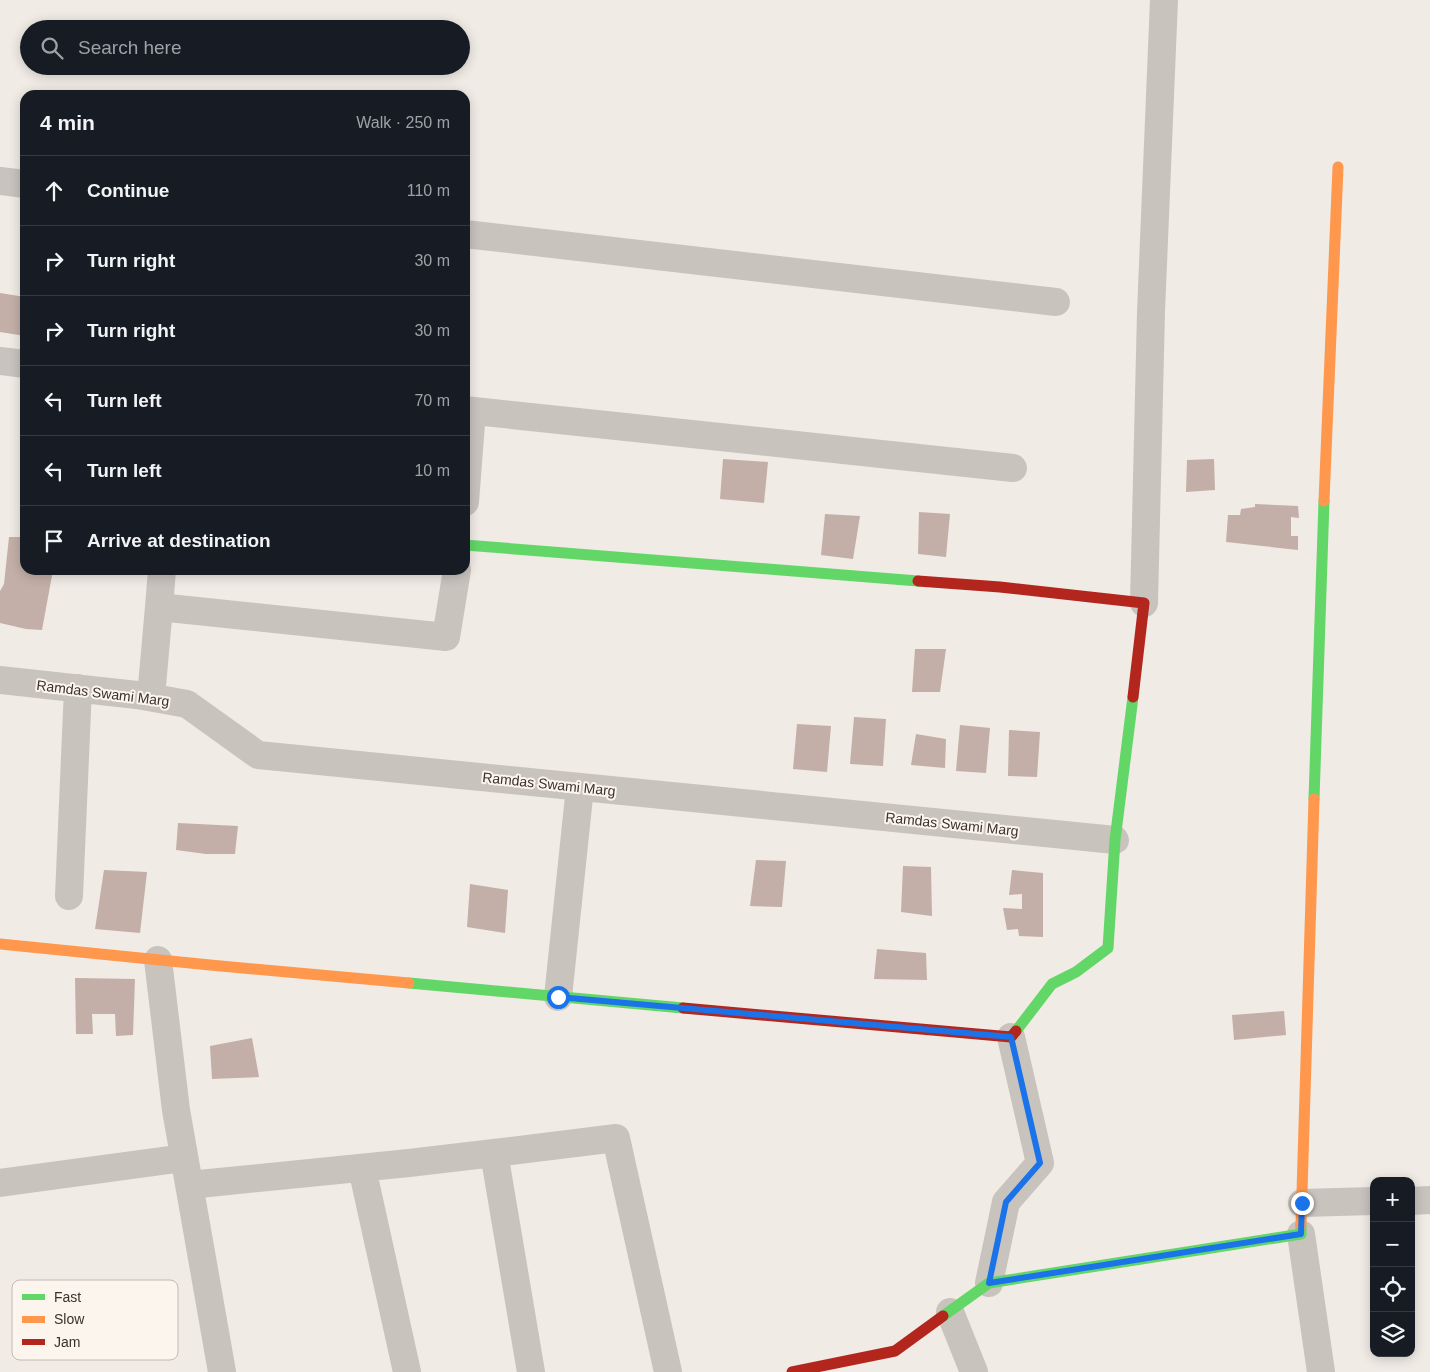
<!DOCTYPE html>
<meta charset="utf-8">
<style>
:root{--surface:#171b24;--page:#242831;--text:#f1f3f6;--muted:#9ea1a6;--line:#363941}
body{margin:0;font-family:Arial,sans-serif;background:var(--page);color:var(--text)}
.controls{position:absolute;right:15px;bottom:15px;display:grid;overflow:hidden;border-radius:10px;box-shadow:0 2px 12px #0003}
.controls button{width:45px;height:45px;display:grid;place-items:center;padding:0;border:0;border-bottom:1px solid var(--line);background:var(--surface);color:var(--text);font:25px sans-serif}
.stop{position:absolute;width:15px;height:15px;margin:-11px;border:4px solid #1a73e8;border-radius:50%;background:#fff}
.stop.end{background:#1a73e8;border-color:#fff;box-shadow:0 1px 5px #0008}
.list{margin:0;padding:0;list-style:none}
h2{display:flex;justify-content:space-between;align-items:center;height:65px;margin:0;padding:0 20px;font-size:21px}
h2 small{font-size:16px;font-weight:400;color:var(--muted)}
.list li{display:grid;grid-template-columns:32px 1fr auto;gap:15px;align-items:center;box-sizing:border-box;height:70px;padding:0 20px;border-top:1px solid var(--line)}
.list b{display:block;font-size:19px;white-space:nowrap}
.list em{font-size:16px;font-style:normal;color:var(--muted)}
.icon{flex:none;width:28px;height:28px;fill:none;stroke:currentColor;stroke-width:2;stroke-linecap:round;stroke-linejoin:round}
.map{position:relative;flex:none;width:1430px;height:1372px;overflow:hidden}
.search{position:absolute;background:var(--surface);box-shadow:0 2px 12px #0003;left:20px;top:20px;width:450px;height:55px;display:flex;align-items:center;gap:12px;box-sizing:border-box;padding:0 18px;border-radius:28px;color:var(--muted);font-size:19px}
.panel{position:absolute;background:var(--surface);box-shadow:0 2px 12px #0003;left:20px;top:90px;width:450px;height:485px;border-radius:15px}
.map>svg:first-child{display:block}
.building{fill:#c3afa7}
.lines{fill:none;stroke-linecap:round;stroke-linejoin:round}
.street{stroke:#c9c3be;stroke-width:28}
.fast{stroke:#63d668;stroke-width:11}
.slow{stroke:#ff974d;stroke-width:11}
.jam{stroke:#b3261e;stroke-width:11}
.route{stroke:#1a73e8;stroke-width:6}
.labels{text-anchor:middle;stroke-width:4;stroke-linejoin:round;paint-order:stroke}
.street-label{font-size:14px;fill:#3b302b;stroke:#fbf5ee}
.key{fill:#fbf5ee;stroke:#c1bab4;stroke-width:1}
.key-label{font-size:14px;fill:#3b302b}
</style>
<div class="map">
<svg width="1430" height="1372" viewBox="0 0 1430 1372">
<rect width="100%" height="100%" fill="#f0ebe5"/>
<!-- building -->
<path class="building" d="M 0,293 L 25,297 L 25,336 L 0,332 Z
M 723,459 L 768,462 L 764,503 L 720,499 Z
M 1214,459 L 1215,490 L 1186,492 L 1187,460 Z
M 1255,504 L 1298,506 L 1299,518 L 1291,517 L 1291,536 L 1298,536 L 1298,550 L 1226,542 L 1228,515 L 1240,515 L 1241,509 L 1255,507 Z
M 919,512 L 950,514 L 946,557 L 918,554 Z
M 825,514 L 860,516 L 853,559 L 821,555 Z
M 9,537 L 25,537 L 25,570 L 53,570 L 42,630 L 26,629 L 0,623 L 0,591 L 4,584 Z
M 915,649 L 946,649 L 940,692 L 912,692 Z
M 854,717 L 886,719 L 883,766 L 850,764 Z
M 797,724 L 831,726 L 827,772 L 793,769 Z
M 960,725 L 990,728 L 986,773 L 956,771 Z
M 1009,730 L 1040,732 L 1037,777 L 1008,776 Z
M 916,734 L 946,739 L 945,768 L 911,765 Z
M 178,823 L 238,826 L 235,854 L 206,854 L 176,850 Z
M 756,860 L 786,861 L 782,907 L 750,906 Z
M 903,866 L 931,867 L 932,916 L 901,912 Z
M 104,870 L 147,872 L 140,933 L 95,929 Z
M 1012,870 L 1043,873 L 1043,937 L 1019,936 L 1018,929 L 1007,930 L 1003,908 L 1022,909 L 1022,894 L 1009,895 Z
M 470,884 L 508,890 L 505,933 L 467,927 Z
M 877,949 L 926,953 L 927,980 L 874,979 Z
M 75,978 L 135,979 L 133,1035 L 116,1036 L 115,1014 L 92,1014 L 93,1034 L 76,1034 Z
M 1284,1011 L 1286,1035 L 1234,1040 L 1232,1015 Z
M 252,1038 L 259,1077 L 212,1079 L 210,1046 Z"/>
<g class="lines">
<!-- street -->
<path class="street" d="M 0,181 L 25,184
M 465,234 L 1056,302
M 0,361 L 25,364
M 465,410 L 1013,468
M 465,502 L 472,411
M 162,570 L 159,607 L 446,637 L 457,570
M 1144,603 L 1151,312 L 1164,0
M 0,680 L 137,695 L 187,704 L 258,755 L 1115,840
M 151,697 L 159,607
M 69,896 L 78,688
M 158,960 L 176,1110 L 222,1372
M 558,997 L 580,787
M 494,1153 L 616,1138 L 668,1372
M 362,1168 L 407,1372
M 0,1183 L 184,1158
M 189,1185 L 409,1163 L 494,1153 L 531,1372
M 1411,1201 L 1430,1200
M 1302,1203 L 1374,1201
M 1301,1234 L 1321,1372
M 989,1283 L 1006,1202 L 1040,1163 L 1011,1037
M 950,1312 L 974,1372"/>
<!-- fast -->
<path class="fast" d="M 465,545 L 918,581
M 1314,799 L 1324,501
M 409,983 L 683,1008
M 1016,1031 L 1052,984 L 1076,972 L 1108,948 L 1115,840 L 1133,697
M 943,1316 L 989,1283 L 1301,1234 L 1301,1225"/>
<!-- slow -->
<path class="slow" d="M 1324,501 L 1338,167
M 0,944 L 210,965 L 409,983
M 1301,1225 L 1314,799"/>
<!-- jam -->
<path class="jam" d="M 918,581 L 1000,587 L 1144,603 L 1133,697
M 683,1008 L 1011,1037 L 1016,1031
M 792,1372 L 895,1351 L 943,1316"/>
</g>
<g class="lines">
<!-- route -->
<path class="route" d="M 558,997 L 1011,1037 L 1040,1163 L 1006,1202 L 989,1283 L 1301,1234 L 1302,1203"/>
</g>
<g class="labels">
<!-- street labels -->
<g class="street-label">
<text transform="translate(103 693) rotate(7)" y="5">Ramdas Swami Marg</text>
<text transform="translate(549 784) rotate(6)" y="5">Ramdas Swami Marg</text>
<text transform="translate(952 824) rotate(6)" y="5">Ramdas Swami Marg</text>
</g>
</g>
<!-- legend -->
<rect x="12" y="1280" width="166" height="80" rx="8" class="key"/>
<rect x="22" y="1294" width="23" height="6" fill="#63d668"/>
<rect x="22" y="1316" width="23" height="7" fill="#ff974d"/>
<rect x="22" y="1339" width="23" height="6" fill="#b3261e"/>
<g class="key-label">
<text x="54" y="1302">Fast</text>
<text x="54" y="1324">Slow</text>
<text x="54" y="1347">Jam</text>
</g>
</svg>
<div class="controls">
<button>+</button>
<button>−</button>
<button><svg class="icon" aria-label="locate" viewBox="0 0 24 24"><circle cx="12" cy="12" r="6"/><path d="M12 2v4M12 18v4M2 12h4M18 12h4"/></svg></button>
<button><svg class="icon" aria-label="layers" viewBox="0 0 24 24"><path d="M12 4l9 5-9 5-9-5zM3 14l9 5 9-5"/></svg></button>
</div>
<div class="stop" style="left:558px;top:997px"></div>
<div class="stop end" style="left:1302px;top:1203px"></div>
<div class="search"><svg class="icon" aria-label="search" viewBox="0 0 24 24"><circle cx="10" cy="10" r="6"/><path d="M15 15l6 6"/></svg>Search here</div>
<section class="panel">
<h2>4 min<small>Walk · 250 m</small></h2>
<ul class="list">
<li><svg class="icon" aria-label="ahead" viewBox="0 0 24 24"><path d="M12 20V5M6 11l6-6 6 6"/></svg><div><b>Continue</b></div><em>110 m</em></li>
<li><svg class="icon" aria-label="right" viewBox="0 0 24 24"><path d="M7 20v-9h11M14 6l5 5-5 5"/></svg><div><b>Turn right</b></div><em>30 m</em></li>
<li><svg class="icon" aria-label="right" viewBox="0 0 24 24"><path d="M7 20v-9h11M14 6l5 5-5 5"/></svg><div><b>Turn right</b></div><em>30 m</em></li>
<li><svg class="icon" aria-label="left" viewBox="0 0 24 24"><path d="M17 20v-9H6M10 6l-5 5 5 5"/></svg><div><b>Turn left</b></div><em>70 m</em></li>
<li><svg class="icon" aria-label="left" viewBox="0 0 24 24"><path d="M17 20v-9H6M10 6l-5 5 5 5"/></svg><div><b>Turn left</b></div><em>10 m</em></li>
<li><svg class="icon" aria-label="arrive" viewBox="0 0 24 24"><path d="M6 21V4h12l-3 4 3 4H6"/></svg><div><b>Arrive at destination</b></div></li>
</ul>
</section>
</div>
